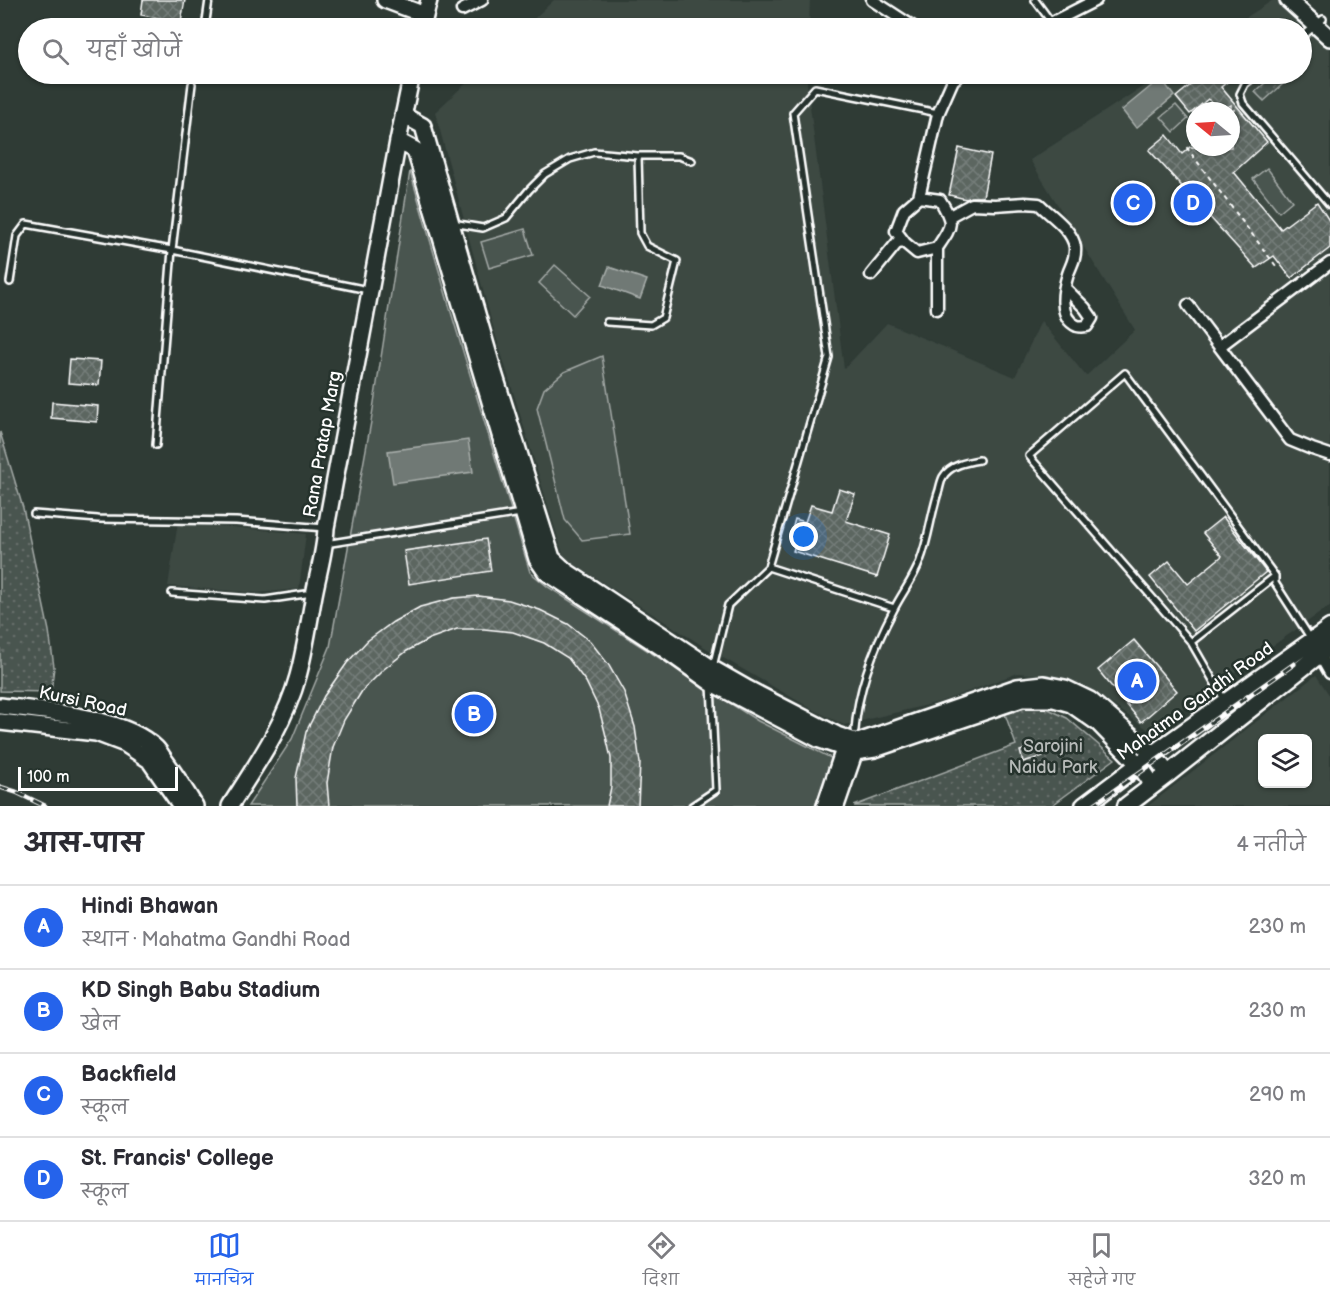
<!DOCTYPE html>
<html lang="hi">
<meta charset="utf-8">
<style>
:root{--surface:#fff;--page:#f2f2f3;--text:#2b2b33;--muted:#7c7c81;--line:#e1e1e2;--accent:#2563eb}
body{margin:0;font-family:"Balsamiq Sans","Playpen Sans Deva",sans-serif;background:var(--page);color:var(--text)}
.controls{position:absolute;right:18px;bottom:18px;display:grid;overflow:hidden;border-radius:9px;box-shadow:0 2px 4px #0004}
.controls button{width:54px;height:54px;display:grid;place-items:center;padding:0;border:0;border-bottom:2px solid var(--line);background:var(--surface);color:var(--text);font:30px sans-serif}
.compass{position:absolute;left:1186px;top:102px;width:54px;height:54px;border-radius:50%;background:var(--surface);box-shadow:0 2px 4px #0004;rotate:288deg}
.scale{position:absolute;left:18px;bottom:15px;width:160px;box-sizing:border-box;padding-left:6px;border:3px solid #fff;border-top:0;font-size:16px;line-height:21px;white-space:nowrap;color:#fff;-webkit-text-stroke:4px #26332d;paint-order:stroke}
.you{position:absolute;left:804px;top:537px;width:21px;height:21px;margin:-15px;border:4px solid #fff;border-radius:50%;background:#1a73e8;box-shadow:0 0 0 9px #1a73e833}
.badge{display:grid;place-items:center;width:39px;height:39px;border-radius:50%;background:var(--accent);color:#fff;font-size:20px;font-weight:700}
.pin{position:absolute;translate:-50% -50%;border:3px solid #fff;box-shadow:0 2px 6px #0006}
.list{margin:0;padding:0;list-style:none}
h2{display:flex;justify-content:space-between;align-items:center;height:78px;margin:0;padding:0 24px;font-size:26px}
h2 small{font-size:20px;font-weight:400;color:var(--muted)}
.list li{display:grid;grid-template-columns:39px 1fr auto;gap:18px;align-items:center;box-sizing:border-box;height:84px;padding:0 24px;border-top:2px solid var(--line)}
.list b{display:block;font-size:22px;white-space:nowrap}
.list p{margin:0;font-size:20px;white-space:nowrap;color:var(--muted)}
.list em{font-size:20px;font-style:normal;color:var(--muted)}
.icon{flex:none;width:33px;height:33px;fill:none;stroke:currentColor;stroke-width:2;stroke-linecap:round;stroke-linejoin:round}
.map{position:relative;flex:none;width:1330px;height:806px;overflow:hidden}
.search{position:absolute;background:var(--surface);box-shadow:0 2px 4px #0004;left:18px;right:18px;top:18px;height:66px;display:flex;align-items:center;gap:15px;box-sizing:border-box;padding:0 21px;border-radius:33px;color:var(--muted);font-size:22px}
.sheet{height:414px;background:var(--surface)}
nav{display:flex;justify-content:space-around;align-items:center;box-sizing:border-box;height:84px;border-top:2px solid var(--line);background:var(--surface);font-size:16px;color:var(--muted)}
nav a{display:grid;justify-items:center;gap:3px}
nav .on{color:var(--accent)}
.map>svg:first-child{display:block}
.built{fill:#3c4842;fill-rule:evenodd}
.grass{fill:url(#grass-dots);stroke:#a4aaa7;stroke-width:1.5}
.pitch{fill:#4a544f;stroke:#a4aaa7;stroke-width:1.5}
.water{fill:#707975;stroke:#a9afac;stroke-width:1.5}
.building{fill:url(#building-cross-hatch);stroke:#fff;stroke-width:1.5}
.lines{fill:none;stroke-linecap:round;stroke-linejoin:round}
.lane-casing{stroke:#fff;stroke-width:10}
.street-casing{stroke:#fff;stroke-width:15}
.secondary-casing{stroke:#fff;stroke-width:20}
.primary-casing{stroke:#fff;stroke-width:21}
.path{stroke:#fff;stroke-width:2;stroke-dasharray:4.5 4.5;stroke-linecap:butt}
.lane{stroke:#26332d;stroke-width:5}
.street{stroke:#26332d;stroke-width:10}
.secondary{stroke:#26332d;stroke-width:15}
.primary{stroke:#26332d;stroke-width:16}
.rail-casing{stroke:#fff;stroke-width:5}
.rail{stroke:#26332d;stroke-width:3;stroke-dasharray:9;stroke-linecap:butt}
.labels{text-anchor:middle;stroke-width:5;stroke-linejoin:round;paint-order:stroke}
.street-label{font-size:18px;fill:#fff;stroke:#26332d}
.park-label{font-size:18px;fill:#b7bbb9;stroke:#26332d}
</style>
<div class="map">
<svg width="1330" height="806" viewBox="0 0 1330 806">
<defs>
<pattern id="grass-dots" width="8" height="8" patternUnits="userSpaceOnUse" patternTransform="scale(1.5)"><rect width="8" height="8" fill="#4a544f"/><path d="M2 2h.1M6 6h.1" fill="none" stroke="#656e69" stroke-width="1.8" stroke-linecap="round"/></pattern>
<pattern id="building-cross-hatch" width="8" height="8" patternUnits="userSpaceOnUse" patternTransform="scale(1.5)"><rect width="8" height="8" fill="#5b6661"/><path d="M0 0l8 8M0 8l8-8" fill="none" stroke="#747d79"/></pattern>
</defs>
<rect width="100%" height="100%" fill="#2f3b35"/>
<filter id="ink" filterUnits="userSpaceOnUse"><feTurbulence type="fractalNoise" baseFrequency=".0167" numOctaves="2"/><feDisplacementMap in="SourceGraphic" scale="12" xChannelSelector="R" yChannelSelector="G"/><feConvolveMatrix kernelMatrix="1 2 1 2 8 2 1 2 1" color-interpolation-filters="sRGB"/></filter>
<g filter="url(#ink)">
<!-- built -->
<path class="built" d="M 554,0 L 810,0 L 809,28 L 524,28 Z
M 1273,0 L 1287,0 L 1330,43 L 1330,253 L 1277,295 L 1284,305 L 1330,270 L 1330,606 L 1150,731 L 1096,693 L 1060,677 L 1018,673 L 940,702 L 844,725 L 812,709 L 706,648 L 564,558 L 491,320 L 435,112 L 476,74 L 807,74 L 807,83 L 844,369 L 887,323 L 1015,377 L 1041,321 L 1086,376 L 1135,330 L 1030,160 L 1162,74 L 1302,74 L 1302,28 L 1230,28 ZM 1195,111 L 1231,111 L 1231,147 L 1195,147 Z
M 178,522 L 306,534 L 299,589 L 257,593 L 168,586 Z
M 1316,675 L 1330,696 L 1330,806 L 1148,806 ZM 1262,738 L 1308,738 L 1308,784 L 1262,784 Z"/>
<!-- grass -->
<path class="grass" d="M 1275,74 L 1293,75 L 1264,101 L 1255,92 Z
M 0,432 L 23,508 L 49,631 L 54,667 L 51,692 L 0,691 Z
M 1038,704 L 1067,718 L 1115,759 L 1051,806 L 854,806 L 1016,745 L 1005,714 Z"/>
<!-- pitch -->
<path class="pitch" d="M 1176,105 L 1188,119 L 1174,132 L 1161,117 Z
M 1267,168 L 1292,201 L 1279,212 L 1253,179 Z
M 410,171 L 451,312 L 530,572 L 548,587 L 758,721 L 833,759 L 815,806 L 248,806 L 292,739 L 330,647 L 371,422 Z
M 525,229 L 533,255 L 489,268 L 481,242 Z
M 555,265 L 590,296 L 573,315 L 539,283 Z
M 602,356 L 630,534 L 582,540 L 565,520 L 537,408 L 544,389 L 564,372 Z"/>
<!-- water -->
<path class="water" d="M 1161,78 L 1174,96 L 1136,128 L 1122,110 Z
M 609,267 L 647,280 L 640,299 L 602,285 Z
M 468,440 L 473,472 L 393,483 L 388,451 Z"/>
<!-- building -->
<path class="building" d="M 143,0 L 185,0 L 181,22 L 141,15 Z
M 1204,74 L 1237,74 L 1221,87 L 1267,142 L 1234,172 L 1281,229 L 1317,202 L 1330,222 L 1330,248 L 1291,278 L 1274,256 L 1256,268 L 1149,150 L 1167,135 L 1182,154 L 1190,147 L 1231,147 L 1231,105 L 1220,111 L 1208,99 L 1190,114 L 1176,97 Z
M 959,148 L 991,155 L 983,197 L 972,197 L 966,199 L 949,195 Z
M 70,359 L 101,361 L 99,385 L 68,383 Z
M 52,402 L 98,406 L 97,422 L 51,418 Z
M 839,489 L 855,494 L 846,521 L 890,535 L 877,577 L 793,551 L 797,539 L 790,537 L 795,519 L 805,522 L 811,505 L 832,511 Z
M 1223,517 L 1266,572 L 1194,631 L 1150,577 L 1169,561 L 1188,584 L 1222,556 L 1203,533 Z
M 486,539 L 491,571 L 409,584 L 404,551 Z
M 479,596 L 509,600 L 540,610 L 568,624 L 590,641 L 608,664 L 624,692 L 635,727 L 640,763 L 638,806 L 607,806 L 611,787 L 611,758 L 605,732 L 599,709 L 586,682 L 568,658 L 544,643 L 513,632 L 484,629 L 457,629 L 429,639 L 407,651 L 384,669 L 362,691 L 344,720 L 333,747 L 327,783 L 329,806 L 297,806 L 296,778 L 306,732 L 324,696 L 347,663 L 367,641 L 393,622 L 420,607 L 454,598 Z
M 1134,640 L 1177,691 L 1141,722 L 1098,670 Z
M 1039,745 L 1043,756 L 1023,762 L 1020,751 Z"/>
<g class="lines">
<!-- lane casing -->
<g class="lane-casing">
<path id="lane" d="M 1035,0 L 1052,23
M 205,28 L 209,0
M 1302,37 L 1323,19
M 1258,74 L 1245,84 L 1240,94 L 1243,103 L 1330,205
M 452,223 L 483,228 L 506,218 L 529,190 L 545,174 L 570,159 L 594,152 L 638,156 L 679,156 L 692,161
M 10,282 L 17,236 L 26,224 L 172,250 L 368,290
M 607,322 L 651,325 L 663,318 L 677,261 L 647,246 L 640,233 L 638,156
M 156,445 L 172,250 L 192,84
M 34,514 L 98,519 L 236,521 L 325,528
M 325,544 L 521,513
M 768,567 L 894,608
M 172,593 L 265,600 L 312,593
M 1191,642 L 1029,456 L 1125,373 L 1275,576 L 1275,583 L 1311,639
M 713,667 L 728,605 L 768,567 L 829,357 L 793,113 L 815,88 L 938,113
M 1225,701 L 1191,642 L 1275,576
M 855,730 C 858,688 874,647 894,609 C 902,593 914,578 920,561 C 929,538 931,513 939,490 C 940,486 941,481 943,477 C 950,465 967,462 979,460
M 692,806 L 716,790 L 711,685"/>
</g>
<!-- street casing -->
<g class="street-casing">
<path id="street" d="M 872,0 L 915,28
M 462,10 L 482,0
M 1041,28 L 1096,0
M 919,197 L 940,200 C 955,224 952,226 937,248 L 917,253 L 905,243 L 896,231 L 904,210 L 919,197 L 938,114 L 953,80 L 961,74
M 950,216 L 972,204 L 995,205 L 1025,203 L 1039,204 C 1051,216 1072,229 1075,247 C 1076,259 1071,265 1068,274 C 1063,290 1058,318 1077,326 C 1080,327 1084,326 1087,326 L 1092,318 L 1085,308 L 1065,288
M 871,275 L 901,238
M 1188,305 L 1290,440 L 1312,449 L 1330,455
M 937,309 L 937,248
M 1220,346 L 1330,263
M 1317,650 L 1330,673"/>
</g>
<!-- secondary casing -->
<g class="secondary-casing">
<path id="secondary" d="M 385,0 L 425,15
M 1288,0 L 1330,38
M 422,28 L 429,0
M 403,115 L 423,126 L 494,373 L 552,558 L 566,571 L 713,669 L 748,689 L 837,735 L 858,742 L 1017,687 L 1044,684 L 1065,688 L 1090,700 L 1153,754 L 1168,774
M 398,141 L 415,150 L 537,559 L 546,572 L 661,647 L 710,682 L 820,740 L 855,752 L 875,749 L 1022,699 L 1054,699 L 1071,704 L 1098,723 L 1139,765 L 1153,785
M 0,706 C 44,711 123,716 156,748 C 160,752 163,758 167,763 C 177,777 186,791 195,806
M 0,722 L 96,733 L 125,744 L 149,760 L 181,806
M 230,806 C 256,765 285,724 298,676 C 305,650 309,622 314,595 C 318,573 325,551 326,528 L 398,141 L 412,74
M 825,806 L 847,740
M 836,806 L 857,745"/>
</g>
<!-- primary casing -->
<g class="primary-casing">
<path id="primary" d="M 1084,806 L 1153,754 L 1330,628
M 1126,806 L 1168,774 L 1330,646"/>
</g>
<!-- path -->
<path class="path" d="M 1231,112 L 1238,107
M 1195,142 L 1187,148 L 1276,266"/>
<!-- lane -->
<use href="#lane" class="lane"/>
<!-- street -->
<use href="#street" class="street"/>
<!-- secondary -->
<use href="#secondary" class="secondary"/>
<!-- primary -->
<use href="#primary" class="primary"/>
<!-- rail casing -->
<g class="rail-casing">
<path id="rail" d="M 0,787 L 16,792 L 45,806
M 1092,806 L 1294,664"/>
</g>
<!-- rail -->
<use href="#rail" class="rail"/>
</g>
</g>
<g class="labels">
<!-- street labels -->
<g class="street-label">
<text transform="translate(322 444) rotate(-80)" y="6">Rana Pratap Marg</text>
<text transform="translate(83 701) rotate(12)" y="6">Kursi Road</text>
<text transform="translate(1195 701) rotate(-36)" y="6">Mahatma Gandhi Road</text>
</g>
<!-- park labels -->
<g class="park-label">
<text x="1053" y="752">Sarojini<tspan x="1053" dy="21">Naidu Park</tspan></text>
</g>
</g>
</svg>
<div class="controls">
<button><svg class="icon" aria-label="layers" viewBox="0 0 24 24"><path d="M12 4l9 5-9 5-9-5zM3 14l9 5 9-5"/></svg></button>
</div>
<svg class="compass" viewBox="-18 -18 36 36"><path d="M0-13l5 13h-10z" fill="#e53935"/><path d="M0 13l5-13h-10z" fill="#7c7c81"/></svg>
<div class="scale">100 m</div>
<div class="you"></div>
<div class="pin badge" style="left:1137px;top:681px">A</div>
<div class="pin badge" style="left:474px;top:714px">B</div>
<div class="pin badge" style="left:1133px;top:203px">C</div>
<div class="pin badge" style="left:1193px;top:203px">D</div>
<div class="search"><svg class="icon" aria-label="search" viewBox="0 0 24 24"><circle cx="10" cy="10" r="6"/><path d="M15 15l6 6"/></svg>यहाँ खोजें</div>
</div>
<section class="sheet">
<h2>आस-पास<small>4 नतीजे</small></h2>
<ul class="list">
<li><span class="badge">A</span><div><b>Hindi Bhawan</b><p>स्थान · Mahatma Gandhi Road</p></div><em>230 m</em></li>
<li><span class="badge">B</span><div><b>KD Singh Babu Stadium</b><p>खेल</p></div><em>230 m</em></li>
<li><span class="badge">C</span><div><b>Backfield</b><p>स्कूल</p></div><em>290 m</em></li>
<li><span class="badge">D</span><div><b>St. Francis' College</b><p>स्कूल</p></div><em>320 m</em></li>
</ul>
</section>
<nav>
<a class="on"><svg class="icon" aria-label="map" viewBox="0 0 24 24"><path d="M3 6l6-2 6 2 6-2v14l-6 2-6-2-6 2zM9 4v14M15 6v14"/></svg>मानचित्र</a>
<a><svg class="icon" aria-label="directions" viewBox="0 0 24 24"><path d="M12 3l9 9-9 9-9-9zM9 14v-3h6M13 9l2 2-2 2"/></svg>दिशा</a>
<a><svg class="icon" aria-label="saved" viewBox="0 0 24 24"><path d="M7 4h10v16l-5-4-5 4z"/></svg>सहेजे गए</a>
</nav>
